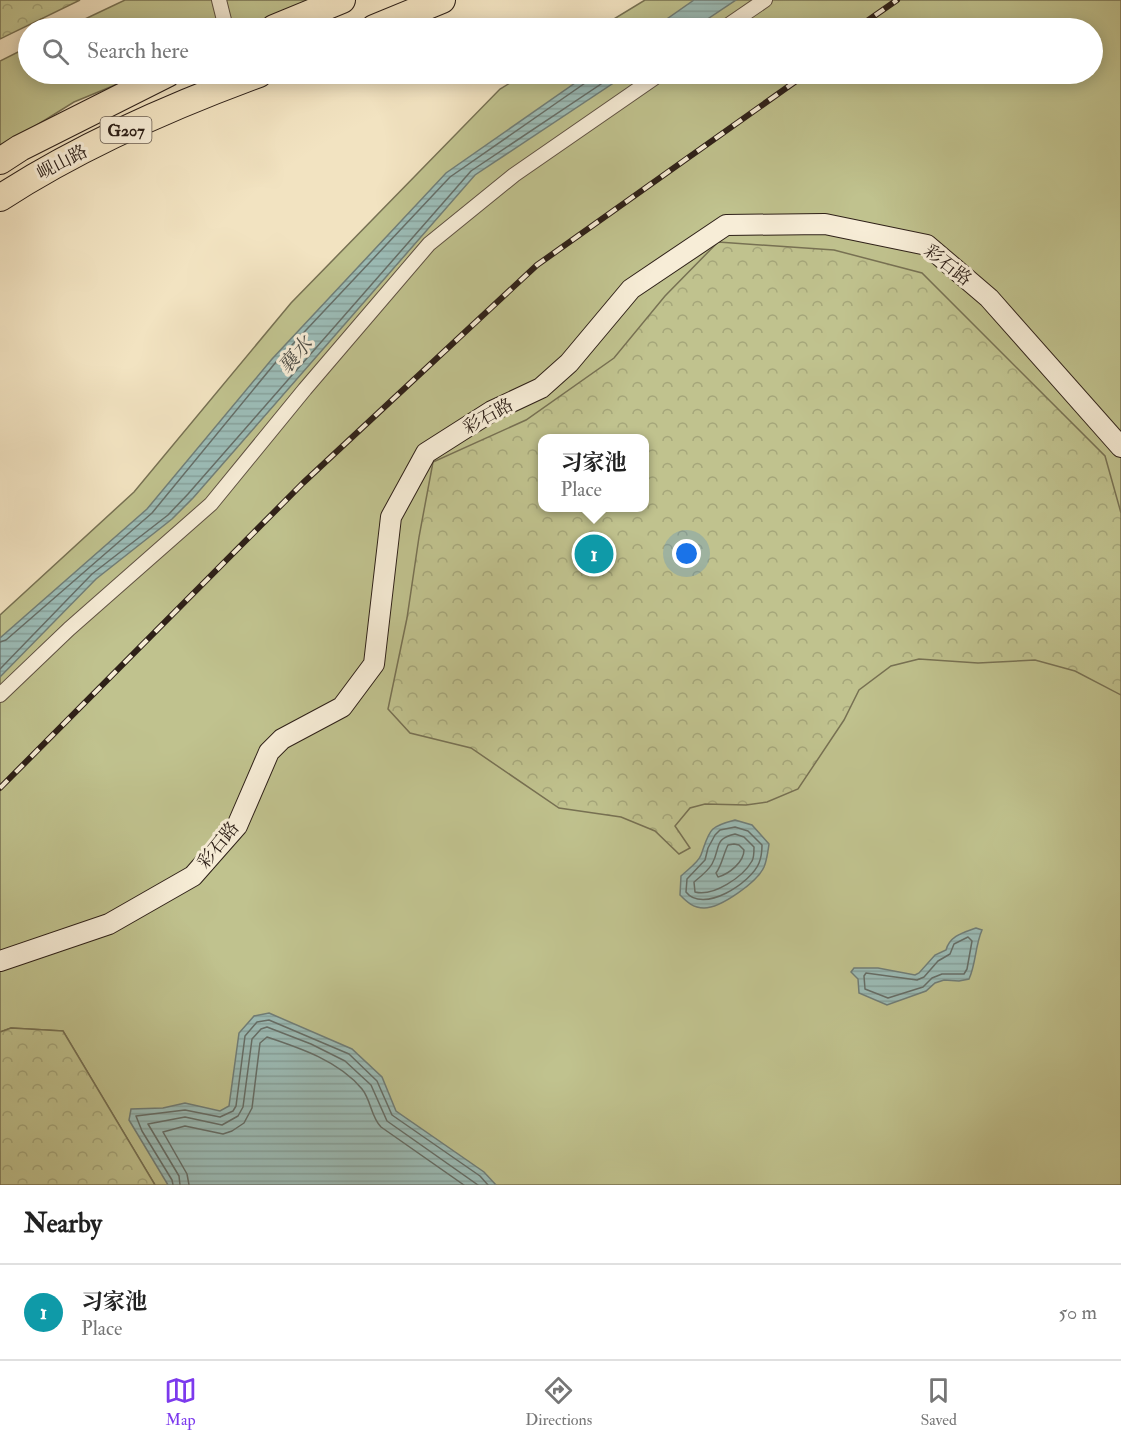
<!DOCTYPE html>
<meta charset="utf-8">
<style>
:root{--surface:#fff;--page:#f2f2f2;--text:#222;--muted:#767676;--line:#e0e0e0;--accent:#7c3aed}
body{margin:0;font-family:"IM FELL Double Pica","Noto Serif SC",serif;background:var(--page);color:var(--text)}
.you{position:absolute;left:687px;top:554px;width:21px;height:21px;margin:-15px;border:4px solid #fff;border-radius:50%;background:#1a73e8;box-shadow:0 0 0 9px #1a73e833}
.badge{display:grid;place-items:center;width:39px;height:39px;border-radius:50%;background:var(--accent);color:#fff;font-size:20px;font-weight:700}
.pin{position:absolute;translate:-50% -50%;border:3px solid #fff;box-shadow:0 2px 6px #0006}
.popup{position:absolute;left:538px;top:434px;width:111px;height:78px;box-sizing:border-box;display:grid;place-content:center;border-radius:12px;background:var(--surface);filter:drop-shadow(0 2px 4px #0005);font-size:20px;white-space:nowrap;color:var(--muted)}
.popup b{font-size:22px;color:var(--text)}
.popup::after{content:'';position:absolute;left:50%;top:100%;margin-left:-12px;border:12px solid transparent;border-top-color:var(--surface)}
.list{margin:0;padding:0;list-style:none}
h2{display:flex;justify-content:space-between;align-items:center;height:78px;margin:0;padding:0 24px;font-size:26px}
h2 small{font-size:20px;font-weight:400;color:var(--muted)}
.list li{display:grid;grid-template-columns:39px 1fr auto;gap:18px;align-items:center;box-sizing:border-box;height:96px;padding:0 24px;border-top:2px solid var(--line)}
.list b{display:block;font-size:22px;white-space:nowrap}
.list p{margin:0;font-size:20px;white-space:nowrap;color:var(--muted)}
.list em{font-size:20px;font-style:normal;color:var(--muted)}
.icon{flex:none;width:33px;height:33px;fill:none;stroke:currentColor;stroke-width:2;stroke-linecap:round;stroke-linejoin:round}
.map{position:relative;flex:none;width:1121px;height:1185px;overflow:hidden}
.search{position:absolute;background:var(--surface);box-shadow:0 3px 15px #0003;left:18px;right:18px;top:18px;height:66px;display:flex;align-items:center;gap:15px;box-sizing:border-box;padding:0 21px;border-radius:33px;color:var(--muted);font-size:22px}
.sheet{height:174px;background:var(--surface)}
nav{display:flex;justify-content:space-around;align-items:center;box-sizing:border-box;height:84px;border-top:2px solid var(--line);background:var(--surface);font-size:16px;color:var(--muted)}
nav a{display:grid;justify-items:center;gap:3px}
nav .on{color:var(--accent)}
.map>svg:first-child{display:block}
.green{fill:#c0c28e;stroke:#777153;stroke-width:1.5;fill-rule:evenodd}
.forest{fill:url(#forest-crowns);stroke:#777153;stroke-width:1.5;fill-rule:evenodd}
.water{fill:url(#water-rules);stroke:#707e78;stroke-width:1.5}
.lines{fill:none;stroke-linecap:round;stroke-linejoin:round}
.shore{stroke:#656e68;stroke-width:1.5}
.street-casing{stroke:#5f5142;stroke-width:16}
.secondary-casing{stroke:#2e2018;stroke-width:22}
.highway-casing{stroke:#2e2018;stroke-width:28}
.street{stroke:#f7edd7;stroke-width:14}
.secondary{stroke:#f7edd7;stroke-width:20}
.highway{stroke:#f2e3c1;stroke-width:26}
.rail-casing{stroke:#2e2018;stroke-width:6}
.rail{stroke:#f7edd7;stroke-width:4;stroke-dasharray:11;stroke-linecap:butt}
.labels{text-anchor:middle;stroke-width:6;stroke-linejoin:round;paint-order:stroke}
.shield{fill:#f7edd7;stroke:#6a5e51;stroke-width:1.5}
.shield-label{font-size:16px;font-weight:bold;fill:#2e2018}
.street-label{font-size:18px;fill:#2e2018;stroke:#f7edd7}
.water-label{font-size:20px;font-style:italic;fill:#4f4f48;stroke:#f7edd7}
</style>
<div class="map">
<svg width="1121" height="1185" viewBox="0 0 1121 1185">
<defs>
<pattern id="forest-crowns" width="20" height="18" patternUnits="userSpaceOnUse" patternTransform="scale(1.5)"><rect width="20" height="18" fill="#c0c28e"/><path d="M2 6a3 3 0 1 1 6 0M12 15a3 3 0 1 1 6 0" fill="none" stroke="#a5a67a"/></pattern>
<pattern id="water-rules" width="6" height="5" patternUnits="userSpaceOnUse" patternTransform="scale(1.5)"><rect width="6" height="5" fill="#9cbdb8"/><path d="M0 2.5h6" fill="none" stroke="#87a29d"/></pattern>
</defs>
<rect width="100%" height="100%" fill="#f2e3c1"/>
<filter id="stains"><feTurbulence type="fractalNoise" baseFrequency=".00333" numOctaves="4"/><feColorMatrix values="0 0 0 0 .2 0 0 0 0 .09 0 0 0 0 .02 0 0 0 .5 -.17"/></filter>
<radialGradient id="worn" r=".72"><stop offset=".6" stop-color="#630" stop-opacity="0"/><stop offset="1" stop-color="#630" stop-opacity=".3"/></radialGradient>
<!-- green -->
<path class="green" d="M 125,0 L 315,0 L 248,28 L 66,28 Z
M 645,0 L 1121,0 L 1121,1185 L 155,1185 L 63,1031 L 11,1028 L 0,1032 L 0,615 L 134,492 L 291,303 L 500,89 L 525,74 L 1092,74 L 1092,28 L 599,28 ZM 543,438 L 645,438 L 645,508 L 543,508 Z
M 28,47 L 28,74 L 142,74 L 74,102 L 0,148 L 0,61 Z"/>
<!-- forest -->
<path class="forest" d="M 0,0 L 80,0 L 0,39 Z
M 718,242 L 834,250 L 922,273 L 1105,456 L 1121,513 L 1121,695 L 1075,671 L 1035,660 L 978,663 L 919,659 L 891,666 L 859,690 L 844,720 L 798,789 L 767,802 L 746,805 L 705,804 L 690,808 L 675,826 L 690,848 L 679,854 L 655,831 L 621,817 L 559,808 L 471,748 L 410,733 L 388,709 L 407,618 L 419,537 L 433,462 L 526,420 L 614,358 L 665,296 ZM 543,438 L 645,438 L 645,508 L 543,508 Z
M 11,1028 L 63,1031 L 155,1185 L 0,1185 L 0,1032 Z"/>
<!-- water -->
<path class="water" d="M 694,0 L 736,0 L 694,28 L 654,28 Z
M 588,74 L 627,74 L 475,175 L 193,498 L 172,519 L 96,579 L 0,677 L 0,638 L 147,509 L 272,359 L 446,173 Z
M 735,820 L 752,825 L 769,844 C 768,851 767,860 764,867 C 757,882 721,908 704,908 C 693,908 687,902 680,895 L 681,876 C 687,870 698,863 701,855 C 710,830 708,827 735,820 Z
M 976,928 L 982,930 C 975,946 976,964 969,979 L 959,981 L 944,980 L 935,983 L 926,991 L 887,1005 L 859,993 L 858,979 L 851,972 L 854,968 L 878,968 L 915,975 L 919,973 L 935,955 L 946,950 C 950,936 962,933 976,928 Z
M 269,1013 L 352,1049 L 382,1077 L 396,1111 L 484,1172 L 496,1185 L 168,1185 L 129,1120 L 131,1109 L 163,1108 L 185,1103 L 220,1111 L 229,1106 L 239,1033 L 254,1016 Z"/>
<g class="lines">
<!-- shore -->
<path class="shore" d="M 0,642 L 6,640 L 152,513 L 276,362 L 450,177 L 588,81 L 591,74
M 0,669 L 92,574 L 168,515 L 188,494 L 471,171 L 616,74
M 735,827 L 748,831 L 762,845 C 762,850 761,858 759,863 C 751,883 703,914 686,892 L 687,879 L 705,860 L 708,848 L 715,835 L 720,830 Z
M 735,834 L 744,837 L 754,847 C 754,851 754,858 752,861 C 743,877 713,897 695,892 L 694,882 C 700,877 708,871 712,864 C 721,848 713,839 735,834 Z
M 734,844 L 739,845 L 744,850 C 744,862 729,874 718,877 L 716,873 C 722,865 723,855 728,845 Z
M 968,937 L 972,941 L 967,969 L 964,974 L 942,974 L 932,978 L 923,987 L 888,998 L 865,989 L 864,976 L 866,973 L 917,980 L 924,977 L 938,961 L 950,954 L 954,944 Z
M 173,1185 L 172,1180 L 142,1131 L 136,1116 L 185,1110 L 220,1117 L 233,1111 L 236,1106 L 245,1036 L 257,1022 L 269,1020 L 349,1054 L 377,1081 L 392,1115 L 480,1176 L 488,1185
M 180,1185 L 179,1176 L 148,1124 L 185,1117 L 222,1125 L 238,1116 L 243,1107 L 252,1039 L 261,1029 L 267,1027 L 311,1044 L 345,1061 L 371,1085 L 387,1121 L 478,1185
M 189,1185 L 187,1174 L 163,1132 L 185,1126 L 223,1134 L 232,1131 L 244,1123 L 252,1108 L 260,1043 L 267,1037 C 300,1048 339,1061 362,1089 C 371,1100 371,1117 381,1127 L 464,1185"/>
<!-- street casing -->
<g class="street-casing">
<path id="street" d="M 219,0 L 226,28
M 724,28 L 765,0
M 0,695 L 69,629 L 211,504 L 305,389 L 429,244 L 514,175 L 660,74"/>
</g>
<!-- secondary casing -->
<g class="secondary-casing">
<path id="secondary" d="M 0,961 L 109,924 L 193,876 L 237,826 L 269,752 L 282,739 L 342,707 L 374,664 L 391,517 L 426,453 L 492,411 L 541,388 L 569,363 L 631,289 L 726,225 L 825,224 L 927,245 L 989,298 L 1121,447"/>
</g>
<!-- highway casing -->
<g class="highway-casing">
<path id="highway" d="M 274,28 L 342,0
M 374,28 L 442,0
M 0,161 L 20,148 L 167,74
M 0,198 C 80,146 169,107 259,74"/>
</g>
<!-- street -->
<use href="#street" class="street"/>
<!-- secondary -->
<use href="#secondary" class="secondary"/>
<!-- highway -->
<use href="#highway" class="highway"/>
<!-- rail casing -->
<g class="rail-casing">
<path id="rail" d="M 857,28 L 897,0
M 0,788 L 303,483 L 537,265 L 806,74"/>
</g>
<!-- rail -->
<use href="#rail" class="rail"/>
</g>
<g class="labels">
<!-- shield labels -->
<rect class="shield" x="100.5" y="117" width="51" height="26" rx="4.5"/>
<g class="shield-label">
<text x="126" y="136">G207</text>
</g>
<!-- street labels -->
<g class="street-label">
<text transform="translate(62 162) rotate(-27)" y="6">岘山路</text>
<text transform="translate(948 265) rotate(38)" y="6">彩石路</text>
<text transform="translate(488 416) rotate(-29)" y="6">彩石路</text>
<text transform="translate(218 845) rotate(-51)" y="6">彩石路</text>
</g>
<!-- water labels -->
<g class="water-label">
<text transform="translate(295 355) rotate(-49)" y="7">襄水</text>
</g>
</g>
<rect width="100%" height="100%" filter="url(#stains)"/>
<rect width="100%" height="100%" fill="url(#worn)"/>
</svg>
<div class="you"></div>
<div class="pin badge" style="left:594px;top:554px;background:#0f9aa8">1</div>
<div class="popup"><b>习家池</b>Place</div>
<div class="search"><svg class="icon" aria-label="search" viewBox="0 0 24 24"><circle cx="10" cy="10" r="6"/><path d="M15 15l6 6"/></svg>Search here</div>
</div>
<section class="sheet">
<h2>Nearby<small></small></h2>
<ul class="list">
<li><span class="badge" style="background:#0f9aa8">1</span><div><b>习家池</b><p>Place</p></div><em>50 m</em></li>
</ul>
</section>
<nav>
<a class="on"><svg class="icon" aria-label="map" viewBox="0 0 24 24"><path d="M3 6l6-2 6 2 6-2v14l-6 2-6-2-6 2zM9 4v14M15 6v14"/></svg>Map</a>
<a><svg class="icon" aria-label="directions" viewBox="0 0 24 24"><path d="M12 3l9 9-9 9-9-9zM9 14v-3h6M13 9l2 2-2 2"/></svg>Directions</a>
<a><svg class="icon" aria-label="saved" viewBox="0 0 24 24"><path d="M7 4h10v16l-5-4-5 4z"/></svg>Saved</a>
</nav>
